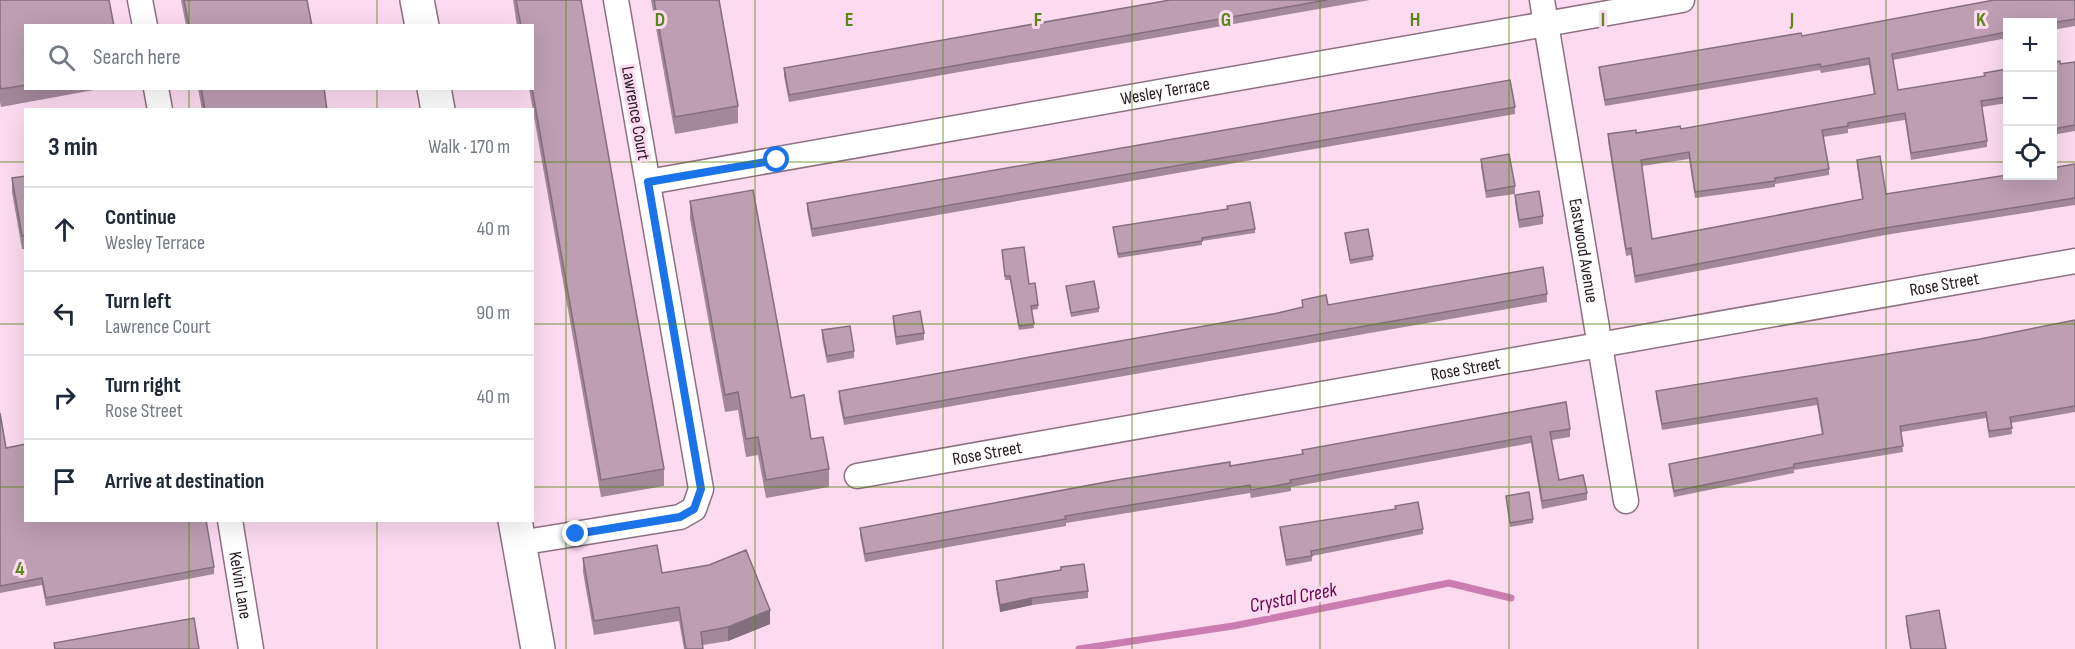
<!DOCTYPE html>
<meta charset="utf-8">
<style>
:root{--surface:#fff;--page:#f6f6f7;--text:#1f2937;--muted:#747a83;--line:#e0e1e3}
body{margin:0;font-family:"Sofia Sans Condensed",sans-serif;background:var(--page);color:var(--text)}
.controls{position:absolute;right:18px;top:18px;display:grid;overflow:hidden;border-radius:0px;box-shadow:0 6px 24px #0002}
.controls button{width:54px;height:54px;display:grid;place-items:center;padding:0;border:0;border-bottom:2px solid var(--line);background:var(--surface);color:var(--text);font:30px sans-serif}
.stop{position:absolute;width:18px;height:18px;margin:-14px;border:4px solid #1a73e8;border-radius:50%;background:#fff}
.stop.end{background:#1a73e8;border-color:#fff;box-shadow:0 2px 6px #0008}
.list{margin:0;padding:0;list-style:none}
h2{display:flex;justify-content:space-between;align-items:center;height:78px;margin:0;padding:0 24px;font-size:26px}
h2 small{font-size:20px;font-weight:400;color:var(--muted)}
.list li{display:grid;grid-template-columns:39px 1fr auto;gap:18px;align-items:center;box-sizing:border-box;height:84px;padding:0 24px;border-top:2px solid var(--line)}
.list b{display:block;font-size:22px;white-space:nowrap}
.list p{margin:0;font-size:20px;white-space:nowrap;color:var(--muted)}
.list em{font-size:20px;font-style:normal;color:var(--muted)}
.icon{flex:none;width:33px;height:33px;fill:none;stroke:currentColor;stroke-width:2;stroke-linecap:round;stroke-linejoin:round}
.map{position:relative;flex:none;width:2075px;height:649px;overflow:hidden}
.search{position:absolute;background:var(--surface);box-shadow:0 6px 24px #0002;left:24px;top:24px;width:510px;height:66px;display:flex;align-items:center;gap:15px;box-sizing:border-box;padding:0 21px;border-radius:0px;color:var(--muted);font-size:22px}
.panel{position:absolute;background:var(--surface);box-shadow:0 6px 24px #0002;left:24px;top:108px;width:510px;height:414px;border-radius:0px}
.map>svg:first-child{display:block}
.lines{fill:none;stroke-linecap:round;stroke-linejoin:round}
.stream{stroke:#cb7cb1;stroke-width:7}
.minor-casing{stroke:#8e7083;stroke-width:27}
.secondary-casing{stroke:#8e7083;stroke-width:36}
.minor{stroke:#fff;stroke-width:24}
.secondary{stroke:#fff;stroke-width:33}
.wall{fill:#a38899}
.shaded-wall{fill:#846f7d}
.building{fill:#bd9eb2;stroke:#846f7d;stroke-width:1.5}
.route{stroke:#1a73e8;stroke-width:8}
.grid{fill:none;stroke:#5b8717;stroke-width:1.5;stroke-opacity:0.55}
.labels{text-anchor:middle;stroke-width:6;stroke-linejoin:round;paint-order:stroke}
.street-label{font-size:18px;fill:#241920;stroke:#fcdbf0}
.water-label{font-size:20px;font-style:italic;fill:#63004e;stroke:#fcdbf0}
.grid-label{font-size:20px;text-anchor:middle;font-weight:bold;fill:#5b8717;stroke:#fcdbf0;stroke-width:6;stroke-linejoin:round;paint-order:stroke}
</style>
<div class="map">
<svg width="2075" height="649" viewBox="0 0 2075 649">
<rect width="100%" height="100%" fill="#fcdbf0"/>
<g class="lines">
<!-- stream -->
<path class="stream" d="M 1079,649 L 1233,626 L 1449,583 L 1511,598"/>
<!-- minor casing -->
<g class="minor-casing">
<g id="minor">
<path d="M 140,0 L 145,26"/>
<path id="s1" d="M 1542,0 L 1626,501"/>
<path d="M 156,88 L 160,110"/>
<path id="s2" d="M 648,182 L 1682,0"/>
<path id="s3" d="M 857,476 L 2075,261"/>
<path id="s4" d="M 230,520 L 251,649"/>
<path d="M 519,543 L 680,517 L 694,509 L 701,489 L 616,0"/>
</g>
</g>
<!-- secondary casing -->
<g class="secondary-casing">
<path id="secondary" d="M 417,0 L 422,26
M 434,88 L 438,110
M 515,520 L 538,649"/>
</g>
<!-- minor -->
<use href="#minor" class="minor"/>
<!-- secondary -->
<use href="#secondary" class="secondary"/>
</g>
<!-- wall -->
<path class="wall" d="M 0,0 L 26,26 L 26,88 L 105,88 L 1,107 L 0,102 Z
M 181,0 L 307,0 L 312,26 L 186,26 Z
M 513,0 L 581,0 L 664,469 L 664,486 L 601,497 L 529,88 L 532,88 L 532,26 L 517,26 Z
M 651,0 L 719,0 L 738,106 L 738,123 L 675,134 Z
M 1170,0 L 1370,0 L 789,102 L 784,76 L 784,68 Z
M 2075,0 L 2075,26 L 2052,30 L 2052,22 L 2007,22 L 2007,38 L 1893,60 L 1898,90 L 1984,77 L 1984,73 L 2007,69 L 2007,103 L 1982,107 L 1987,141 L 1987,147 L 1911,160 L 1905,120 L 1848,129 L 1848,133 L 1823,137 L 1829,169 L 1829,175 L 1775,184 L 1775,187 L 1695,198 L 1689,159 L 1642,166 L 1652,239 L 1862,199 L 1857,166 L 1857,160 L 1886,194 L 2075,164 L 2075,205 L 1885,235 L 1635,283 L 1631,255 L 1626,256 L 1608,141 L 1608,134 L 1636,133 L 1681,129 L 1874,95 L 1869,65 L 1821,73 L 1820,70 L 1605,106 L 1599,73 L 1599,67 L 1802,36 Z
M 2052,62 L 2060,64 L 2075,62 L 2075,131 L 2052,135 Z
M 198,88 L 324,88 L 327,110 L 202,110 Z
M 1515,107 L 1515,114 L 812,237 L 807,210 L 807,203 Z
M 1481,159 L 1515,186 L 1515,194 L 1486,198 L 1481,166 Z
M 26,176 L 26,249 L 22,249 L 12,192 L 12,178 Z
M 1515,195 L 1543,216 L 1543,224 L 1519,228 L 1515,202 Z
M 690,201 L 811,439 L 829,469 L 829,487 L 766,498 L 758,455 L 746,457 L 738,410 L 725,412 L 690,219 Z
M 1113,227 L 1255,229 L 1255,233 L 1202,241 L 1202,245 L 1118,258 Z
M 1345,233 L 1373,256 L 1373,260 L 1350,264 Z
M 1002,250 L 1029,284 L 1038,305 L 1038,309 L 1032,310 L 1034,328 L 1019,330 L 1010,280 L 1005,280 Z
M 1066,286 L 1099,308 L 1099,312 L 1071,317 Z
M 1547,294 L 1547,302 L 844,425 L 839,399 L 839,391 L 1278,313 L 1302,307 L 1302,300 L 1328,305 Z
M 893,316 L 924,333 L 924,340 L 896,345 L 893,323 Z
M 2075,320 L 2075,412 L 2011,423 L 2012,434 L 1989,438 L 1986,418 L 1901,432 L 1903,452 L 1794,470 L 1794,473 L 1674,497 L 1669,470 L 1669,464 L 1822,435 L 1817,405 L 1662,430 L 1656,397 L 1656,391 L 1980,339 Z
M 822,330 L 854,351 L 854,358 L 827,363 L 822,338 Z
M 0,413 L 6,448 L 214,567 L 214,574 L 46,606 L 42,585 L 0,593 Z
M 1570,429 L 1570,437 L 1551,440 L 1559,480 L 1587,493 L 1587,500 L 1542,509 L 1531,443 L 1291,487 L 1291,491 L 1251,498 L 1250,493 L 1066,523 L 1066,526 L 865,562 L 860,535 L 860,528 L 1230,466 L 1302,454 L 1302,450 Z
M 1506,496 L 1533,519 L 1533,523 L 1510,527 Z
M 1280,527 L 1423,529 L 1423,534 L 1312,556 L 1312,561 L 1286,566 L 1280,533 Z
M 583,558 L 662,573 L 770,624 L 728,641 L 703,645 L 703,649 L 684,649 L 679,621 L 594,635 L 583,572 Z
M 1061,570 L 1088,591 L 1088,598 L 1032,605 L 1000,612 L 996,588 L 996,581 Z
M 1906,616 L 1946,649 L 1910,649 L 1906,623 Z"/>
<!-- shaded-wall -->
<path class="shaded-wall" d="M 1032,598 L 1032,605 L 1000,612 L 1000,605 Z
M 770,610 L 770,624 L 728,641 L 728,627 Z"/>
<!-- building -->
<path class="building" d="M 0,0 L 109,0 L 114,26 L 26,26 L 26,85 L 1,89 L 0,84 Z
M 184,0 L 307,0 L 312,26 L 189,26 Z
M 516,0 L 581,0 L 664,469 L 601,480 L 532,88 L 532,26 L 521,26 Z
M 654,0 L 719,0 L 738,106 L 675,117 Z
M 1170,0 L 1327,0 L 789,95 L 784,68 Z
M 1994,0 L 2075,0 L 2075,19 L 2052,23 L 2052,22 L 2007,22 L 2007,32 L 1892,54 L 1898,90 L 1985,76 L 1984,73 L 2007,69 L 2007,97 L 1981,101 L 1987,141 L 1911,153 L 1905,113 L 1848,123 L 1848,126 L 1822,130 L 1829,169 L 1775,178 L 1775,181 L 1695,192 L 1689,152 L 1641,160 L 1652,239 L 1863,199 L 1857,160 L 1880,156 L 1886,194 L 2007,175 L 2052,176 L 2052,168 L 2075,164 L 2075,198 L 1885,228 L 1635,276 L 1631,248 L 1626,249 L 1608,134 L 1636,130 L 1636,133 L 1680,126 L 1681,129 L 1875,94 L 1869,58 L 1821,67 L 1820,64 L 1605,100 L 1599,67 L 1801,33 L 1802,36 Z
M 2060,61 L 2060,64 L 2075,62 L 2075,125 L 2052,129 L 2052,62 Z
M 1510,80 L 1515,107 L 812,229 L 807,203 Z
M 201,88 L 324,88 L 327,110 L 205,110 Z
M 1509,154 L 1515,186 L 1486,191 L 1481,159 Z
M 26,176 L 26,235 L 22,236 L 12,178 Z
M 753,190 L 791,398 L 804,395 L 811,439 L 823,437 L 829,469 L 766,480 L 758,437 L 746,439 L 738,392 L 725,395 L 690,201 Z
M 1539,191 L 1543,216 L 1519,220 L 1515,195 Z
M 1250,202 L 1255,229 L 1202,238 L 1202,241 L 1118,254 L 1113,227 L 1228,209 L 1227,206 Z
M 1368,229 L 1373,256 L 1350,260 L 1345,233 Z
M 1024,247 L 1029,284 L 1035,283 L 1038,305 L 1031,306 L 1034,324 L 1019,326 L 1010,276 L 1005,276 L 1002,250 Z
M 1543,267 L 1547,294 L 844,418 L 839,391 L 1278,313 L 1303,307 L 1302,300 L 1326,295 L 1328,305 Z
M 1094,281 L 1099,308 L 1071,313 L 1066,286 Z
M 920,311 L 924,333 L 896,337 L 893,316 Z
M 2075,320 L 2075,406 L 2010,417 L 2012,428 L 1989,431 L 1986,412 L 1900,426 L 1903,446 L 1794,464 L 1794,467 L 1674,491 L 1669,464 L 1823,434 L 1817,398 L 1662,424 L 1656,391 L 1980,339 Z
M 850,326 L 854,351 L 827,356 L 822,330 Z
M 1566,402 L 1570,429 L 1550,432 L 1559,480 L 1583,475 L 1587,493 L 1542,501 L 1531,436 L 1290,480 L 1291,483 L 1251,490 L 1250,485 L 1065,516 L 1066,519 L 865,554 L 860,528 L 1117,480 L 1230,462 L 1230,466 L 1303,454 L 1302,450 Z
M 0,413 L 6,448 L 26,444 L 26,520 L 206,520 L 214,567 L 46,598 L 42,578 L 0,586 Z
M 1529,492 L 1533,519 L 1510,523 L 1506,496 Z
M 1418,502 L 1423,529 L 1311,551 L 1312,556 L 1286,560 L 1280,527 L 1396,509 L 1395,506 Z
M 657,545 L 662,573 L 709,565 L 746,550 L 770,610 L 728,627 L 701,632 L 703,649 L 686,649 L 679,607 L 594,621 L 583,558 Z
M 1084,564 L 1088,591 L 1032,598 L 1000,605 L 996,581 L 1061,570 L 1061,567 Z
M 1939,610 L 1946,649 L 1911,649 L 1906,616 Z
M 194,618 L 199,649 L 55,649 L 54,643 Z"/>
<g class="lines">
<!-- route -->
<path class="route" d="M 576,534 L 680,517 L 694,509 L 701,489 L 648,182 L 777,160"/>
</g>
<!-- grid -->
<path class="grid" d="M 189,0 L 189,26M 377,0 L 377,26M 566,0 L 566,649M 755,0 L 755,649M 943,0 L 943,649M 1132,0 L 1132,649M 1320,0 L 1320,649M 1509,0 L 1509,649M 1698,0 L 1698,649M 1886,0 L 1886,649M 189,88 L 189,110M 377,88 L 377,110M 0,162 L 26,162M 532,162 L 2008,162M 2052,162 L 2075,162M 0,324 L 26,324M 532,324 L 2075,324M 0,487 L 26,487M 532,487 L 2075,487M 189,520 L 189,649M 377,520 L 377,649"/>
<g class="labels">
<!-- street labels -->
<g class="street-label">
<text dy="6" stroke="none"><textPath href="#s2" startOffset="525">Wesley Terrace</textPath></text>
<text transform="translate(636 113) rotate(80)" y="6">Lawrence Court</text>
<text dy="6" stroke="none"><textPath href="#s1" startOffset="254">Eastwood Avenue</textPath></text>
<text dy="6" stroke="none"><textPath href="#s3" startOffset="1104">Rose Street</textPath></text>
<text dy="6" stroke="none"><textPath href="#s3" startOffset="618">Rose Street</textPath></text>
<text dy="6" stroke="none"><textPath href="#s3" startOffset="132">Rose Street</textPath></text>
<text dy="6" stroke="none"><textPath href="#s4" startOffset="66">Kelvin Lane</textPath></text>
</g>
<!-- water labels -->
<g class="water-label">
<text transform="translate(1293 597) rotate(-11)" y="7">Crystal Creek</text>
</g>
</g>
<g class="grid-label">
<text x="660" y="26">D</text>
<text x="849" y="26">E</text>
<text x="1038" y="26">F</text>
<text x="1226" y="26">G</text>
<text x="1415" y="26">H</text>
<text x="1603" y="26">I</text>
<text x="1792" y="26">J</text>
<text x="1981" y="26">K</text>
<text x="20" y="575">4</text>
</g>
</svg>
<div class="controls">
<button>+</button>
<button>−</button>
<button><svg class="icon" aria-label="locate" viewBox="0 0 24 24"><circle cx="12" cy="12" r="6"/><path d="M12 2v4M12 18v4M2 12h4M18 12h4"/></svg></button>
</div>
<div class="stop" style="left:777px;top:160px"></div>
<div class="stop end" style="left:576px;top:534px"></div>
<div class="search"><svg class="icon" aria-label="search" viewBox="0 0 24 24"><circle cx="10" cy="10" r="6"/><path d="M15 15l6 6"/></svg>Search here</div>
<section class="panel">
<h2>3 min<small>Walk · 170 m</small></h2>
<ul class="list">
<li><svg class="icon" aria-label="ahead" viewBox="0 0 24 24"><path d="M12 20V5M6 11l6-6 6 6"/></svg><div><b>Continue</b><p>Wesley Terrace</p></div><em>40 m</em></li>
<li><svg class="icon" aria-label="left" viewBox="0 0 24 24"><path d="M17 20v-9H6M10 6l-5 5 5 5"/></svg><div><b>Turn left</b><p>Lawrence Court</p></div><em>90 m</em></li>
<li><svg class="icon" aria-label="right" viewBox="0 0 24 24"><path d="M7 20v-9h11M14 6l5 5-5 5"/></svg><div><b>Turn right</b><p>Rose Street</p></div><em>40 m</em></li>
<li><svg class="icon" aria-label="arrive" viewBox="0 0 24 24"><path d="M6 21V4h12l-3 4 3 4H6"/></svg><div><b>Arrive at destination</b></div></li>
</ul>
</section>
</div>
